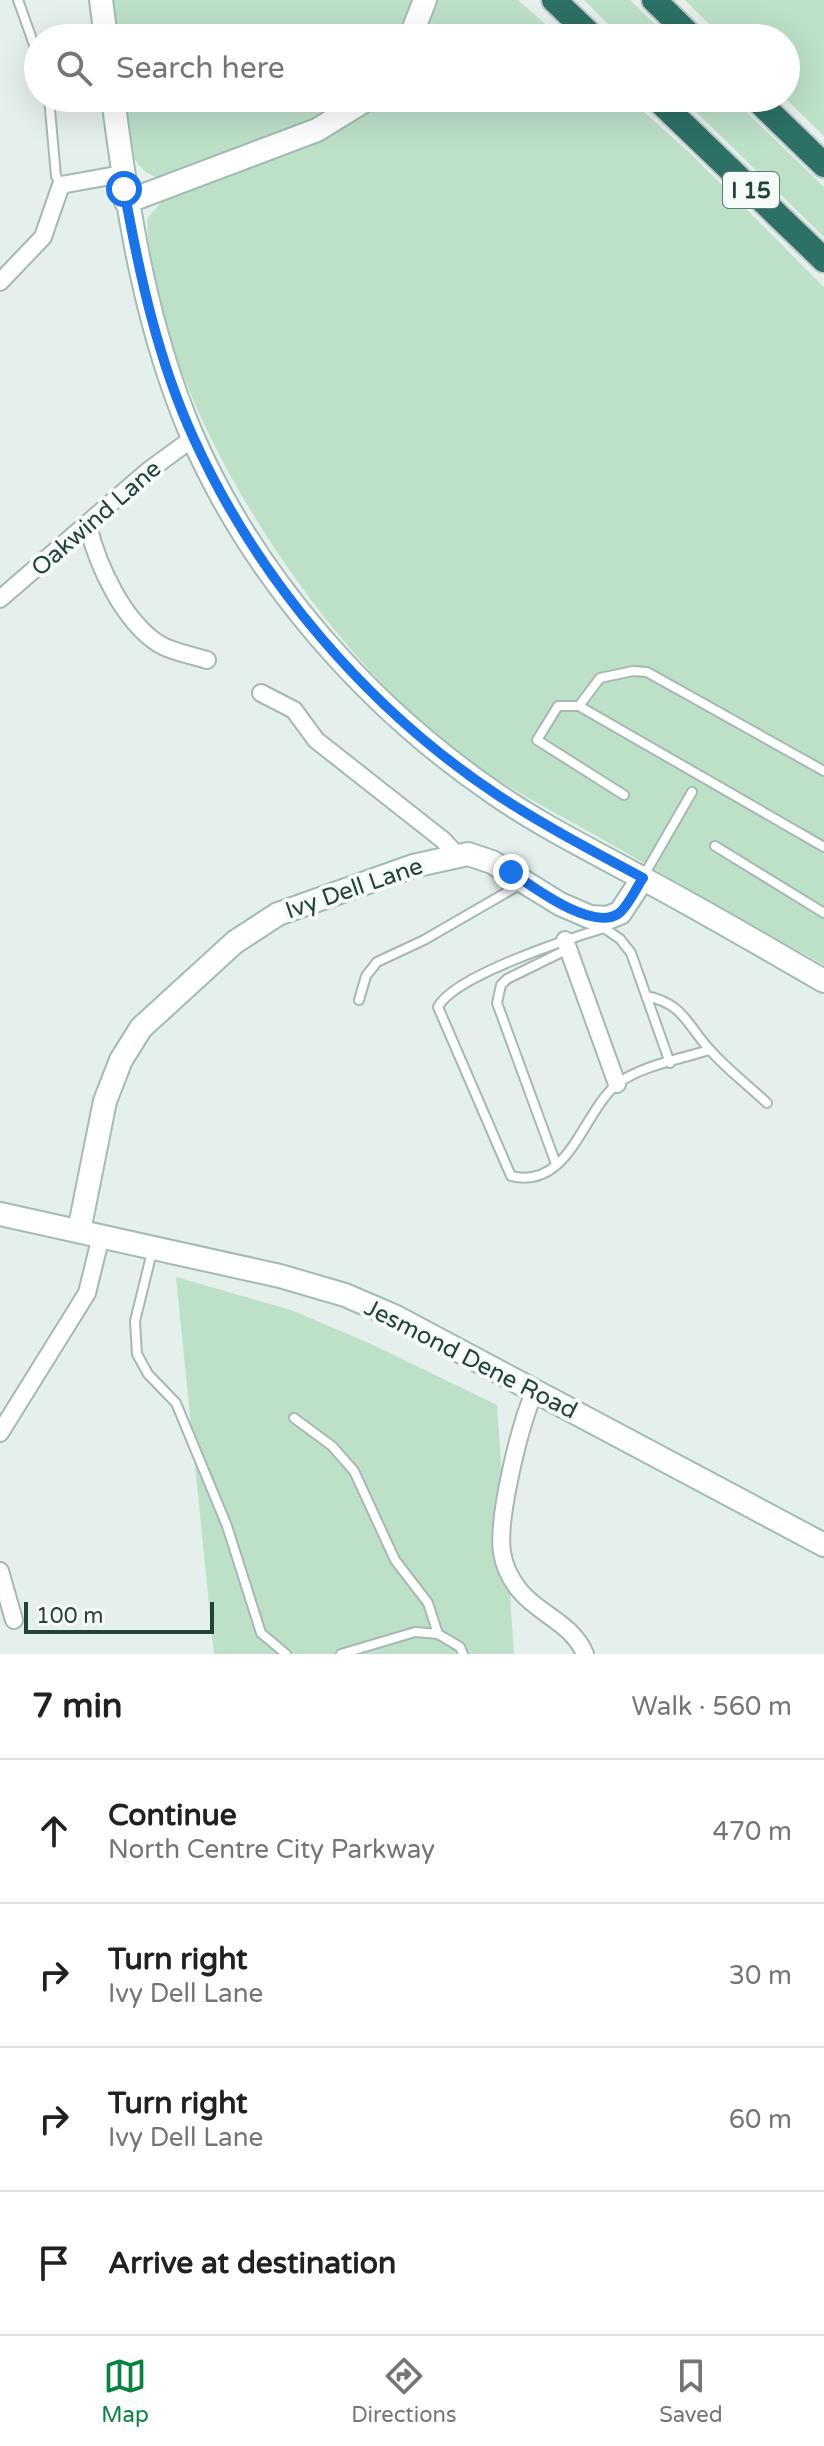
<!DOCTYPE html>
<meta charset="utf-8">
<style>
:root{--surface:#fff;--page:#f2f2f2;--text:#202124;--muted:#757577;--line:#e0e0e0;--accent:#0b8043}
body{margin:0;font-family:"Varela Round",sans-serif;background:var(--page);color:var(--text)}
.scale{position:absolute;left:24px;bottom:20px;width:190px;box-sizing:border-box;padding-left:8px;border:4px solid #23423b;border-top:0;font-size:22px;line-height:28px;white-space:nowrap;color:#23423b;-webkit-text-stroke:6px #f6fbf9;paint-order:stroke}
.stop{position:absolute;width:24px;height:24px;margin:-18px;border:6px solid #1a73e8;border-radius:50%;background:#fff}
.stop.end{background:#1a73e8;border-color:#fff;box-shadow:0 2px 8px #0008}
.list{margin:0;padding:0;list-style:none}
h2{display:flex;justify-content:space-between;align-items:center;height:104px;margin:0;padding:0 32px;font-size:34px}
h2 small{font-size:26px;font-weight:400;color:var(--muted)}
.list li{display:grid;grid-template-columns:52px 1fr auto;gap:24px;align-items:center;box-sizing:border-box;height:144px;padding:0 32px;border-top:2px solid var(--line)}
.list b{display:block;font-size:30px;white-space:nowrap}
.list p{margin:0;font-size:26px;white-space:nowrap;color:var(--muted)}
.list em{font-size:26px;font-style:normal;color:var(--muted)}
.icon{flex:none;width:44px;height:44px;fill:none;stroke:currentColor;stroke-width:2;stroke-linecap:round;stroke-linejoin:round}
.map{position:relative;flex:none;width:824px;height:1654px;overflow:hidden}
.search{position:absolute;background:var(--surface);box-shadow:0 8px 32px #0002;left:24px;right:24px;top:24px;height:88px;display:flex;align-items:center;gap:20px;box-sizing:border-box;padding:0 28px;border-radius:44px;color:var(--muted);font-size:30px}
.sheet{height:680px;background:var(--surface)}
nav{display:flex;justify-content:space-around;align-items:center;box-sizing:border-box;height:112px;border-top:2px solid var(--line);background:var(--surface);font-size:22px;color:var(--muted)}
nav a{display:grid;justify-items:center;gap:4px}
nav .on{color:var(--accent)}
.map>svg:first-child{display:block}
.green{fill:#bde0c9}
.lines{fill:none;stroke-linecap:round;stroke-linejoin:round}
.lane-casing{stroke:#a7b8b3;stroke-width:12}
.street-casing{stroke:#a7b8b3;stroke-width:20}
.secondary-casing{stroke:#a3bbb4;stroke-width:26}
.highway-casing{stroke:#c1cac8;stroke-width:28}
.lane{stroke:#fff;stroke-width:8}
.street{stroke:#fff;stroke-width:16}
.secondary{stroke:#fff;stroke-width:22}
.highway{stroke:#2d7065;stroke-width:24}
.route{stroke:#1a73e8;stroke-width:10}
.labels{text-anchor:middle;stroke-width:8;stroke-linejoin:round;paint-order:stroke}
.shield{fill:#f6fbf9;stroke:#627a74;stroke-width:2}
.shield-label{font-size:22px;font-weight:bold;fill:#23423b}
.street-label{font-size:24px;fill:#23423b;stroke:#f6fbf9}
</style>
<div class="map">
<svg width="824" height="1654" viewBox="0 0 824 1654">
<rect width="100%" height="100%" fill="#e5efeb"/>
<!-- green -->
<path class="green" d="M 112,0 L 416,0 L 401,38 L 117,38 Z
M 433,0 L 518,0 L 561,38 L 419,38 Z
M 584,0 L 630,0 L 670,38 L 622,38 Z
M 685,0 L 824,0 L 824,136 L 785,98 L 786,38 L 723,38 Z
M 125,98 L 350,98 C 293,136 222,157 158,178 C 124,167 128,128 125,98 Z
M 385,98 L 628,98 L 689,152 L 824,287 L 824,965 C 747,922 670,878 593,834 C 550,810 504,786 464,757 C 321,652 153,399 147,219 L 163,200 C 237,173 323,147 385,98 Z
M 682,98 L 732,98 L 824,187 L 824,237 Z
M 176,1277 L 291,1310 L 371,1344 L 497,1405 L 514,1654 L 214,1654 Z"/>
<g class="lines">
<!-- lane casing -->
<g class="lane-casing">
<path id="lane" d="M 18,0 L 38,56
M 49,98 L 56,176 L 61,185
M 579,706 L 558,706 L 537,740 L 624,795
M 824,771 L 647,672 L 633,671 L 600,678 L 579,706 L 824,847
M 715,846 L 824,913
M 643,877 L 692,792
M 646,996 C 684,1003 688,1027 711,1051 C 728,1070 749,1086 767,1103
M 359,1000 L 366,976 L 377,962 L 424,940 L 521,884
M 670,1063 L 631,953 L 620,939 L 604,928 C 568,939 454,976 438,1007 L 511,1176 C 569,1190 582,1114 616,1085 C 639,1066 681,1059 709,1050
M 556,1164 L 497,1003 L 501,985 L 507,979 L 568,949
M 153,1248 L 135,1321 L 137,1354 L 148,1374 L 176,1403 L 227,1526 L 261,1633 L 286,1654
M 294,1418 L 332,1446 L 354,1471 L 395,1560 L 428,1603 L 438,1634 L 460,1647 L 463,1654
M 341,1654 L 415,1632 L 438,1634"/>
</g>
<!-- street casing -->
<g class="street-casing">
<path id="street" d="M 0,282 L 43,237 L 61,185 L 122,174
M 88,526 C 98,566 123,621 159,644 C 172,652 191,655 207,660
M 0,599 L 148,471 L 193,438
M 261,693 L 294,710 L 316,740 L 443,840 L 458,856
M 565,940 L 617,1084
M 535,1391 C 520,1423 497,1518 502,1552 C 504,1566 511,1580 520,1591 C 540,1615 572,1623 585,1654
M 0,1433 L 87,1293 L 101,1236
M 0,1571 L 14,1620"/>
</g>
<!-- secondary casing -->
<g class="secondary-casing">
<path id="secondary" d="M 101,0 L 106,38
M 410,38 L 425,0
M 113,98 C 128,214 146,329 193,438 C 255,579 367,706 494,793 C 540,825 591,850 640,877 C 702,910 763,946 824,981
M 126,202 L 317,130 L 369,98
M 0,1214 L 280,1276 L 345,1295 L 394,1316 L 824,1545
M 79,1231 L 105,1101 L 121,1060 L 141,1028 L 235,942 L 278,914 L 413,866 L 468,854 L 492,862 L 560,904 L 590,917 L 607,918 L 620,913 L 643,878"/>
</g>
<!-- highway casing -->
<g class="highway-casing">
<path id="highway" d="M 554,0 L 594,38
M 654,0 L 693,38
M 656,98 L 824,260
M 755,98 L 824,165"/>
</g>
<!-- lane -->
<use href="#lane" class="lane"/>
<!-- street -->
<use href="#street" class="street"/>
<!-- secondary -->
<use href="#secondary" class="secondary"/>
<!-- highway -->
<use href="#highway" class="highway"/>
</g>
<g class="lines">
<!-- route -->
<path class="route" d="M 124,189 C 139,273 158,361 194,439 C 258,580 367,708 496,794 C 543,825 593,851 643,878 C 636,888 628,907 618,914 C 591,931 533,887 511,872"/>
</g>
<g class="labels">
<!-- shield labels -->
<rect class="shield" x="723" y="172" width="56" height="36" rx="6"/>
<g class="shield-label">
<text x="751" y="198">I 15</text>
</g>
<!-- street labels -->
<g class="street-label">
<text transform="translate(96 518) rotate(-41)" y="8">Oakwind Lane</text>
<text transform="translate(354 888) rotate(-19)" y="8">Ivy Dell Lane</text>
<text transform="translate(471 1359) rotate(27)" y="8">Jesmond Dene Road</text>
</g>
</g>
</svg>
<div class="scale">100 m</div>
<div class="stop" style="left:124px;top:189px"></div>
<div class="stop end" style="left:511px;top:872px"></div>
<div class="search"><svg class="icon" aria-label="search" viewBox="0 0 24 24"><circle cx="10" cy="10" r="6"/><path d="M15 15l6 6"/></svg>Search here</div>
</div>
<section class="sheet">
<h2>7 min<small>Walk · 560 m</small></h2>
<ul class="list">
<li><svg class="icon" aria-label="ahead" viewBox="0 0 24 24"><path d="M12 20V5M6 11l6-6 6 6"/></svg><div><b>Continue</b><p>North Centre City Parkway</p></div><em>470 m</em></li>
<li><svg class="icon" aria-label="right" viewBox="0 0 24 24"><path d="M7 20v-9h11M14 6l5 5-5 5"/></svg><div><b>Turn right</b><p>Ivy Dell Lane</p></div><em>30 m</em></li>
<li><svg class="icon" aria-label="right" viewBox="0 0 24 24"><path d="M7 20v-9h11M14 6l5 5-5 5"/></svg><div><b>Turn right</b><p>Ivy Dell Lane</p></div><em>60 m</em></li>
<li><svg class="icon" aria-label="arrive" viewBox="0 0 24 24"><path d="M6 21V4h12l-3 4 3 4H6"/></svg><div><b>Arrive at destination</b></div></li>
</ul>
</section>
<nav>
<a class="on"><svg class="icon" aria-label="map" viewBox="0 0 24 24"><path d="M3 6l6-2 6 2 6-2v14l-6 2-6-2-6 2zM9 4v14M15 6v14"/></svg>Map</a>
<a><svg class="icon" aria-label="directions" viewBox="0 0 24 24"><path d="M12 3l9 9-9 9-9-9zM9 14v-3h6M13 9l2 2-2 2"/></svg>Directions</a>
<a><svg class="icon" aria-label="saved" viewBox="0 0 24 24"><path d="M7 4h10v16l-5-4-5 4z"/></svg>Saved</a>
</nav>
